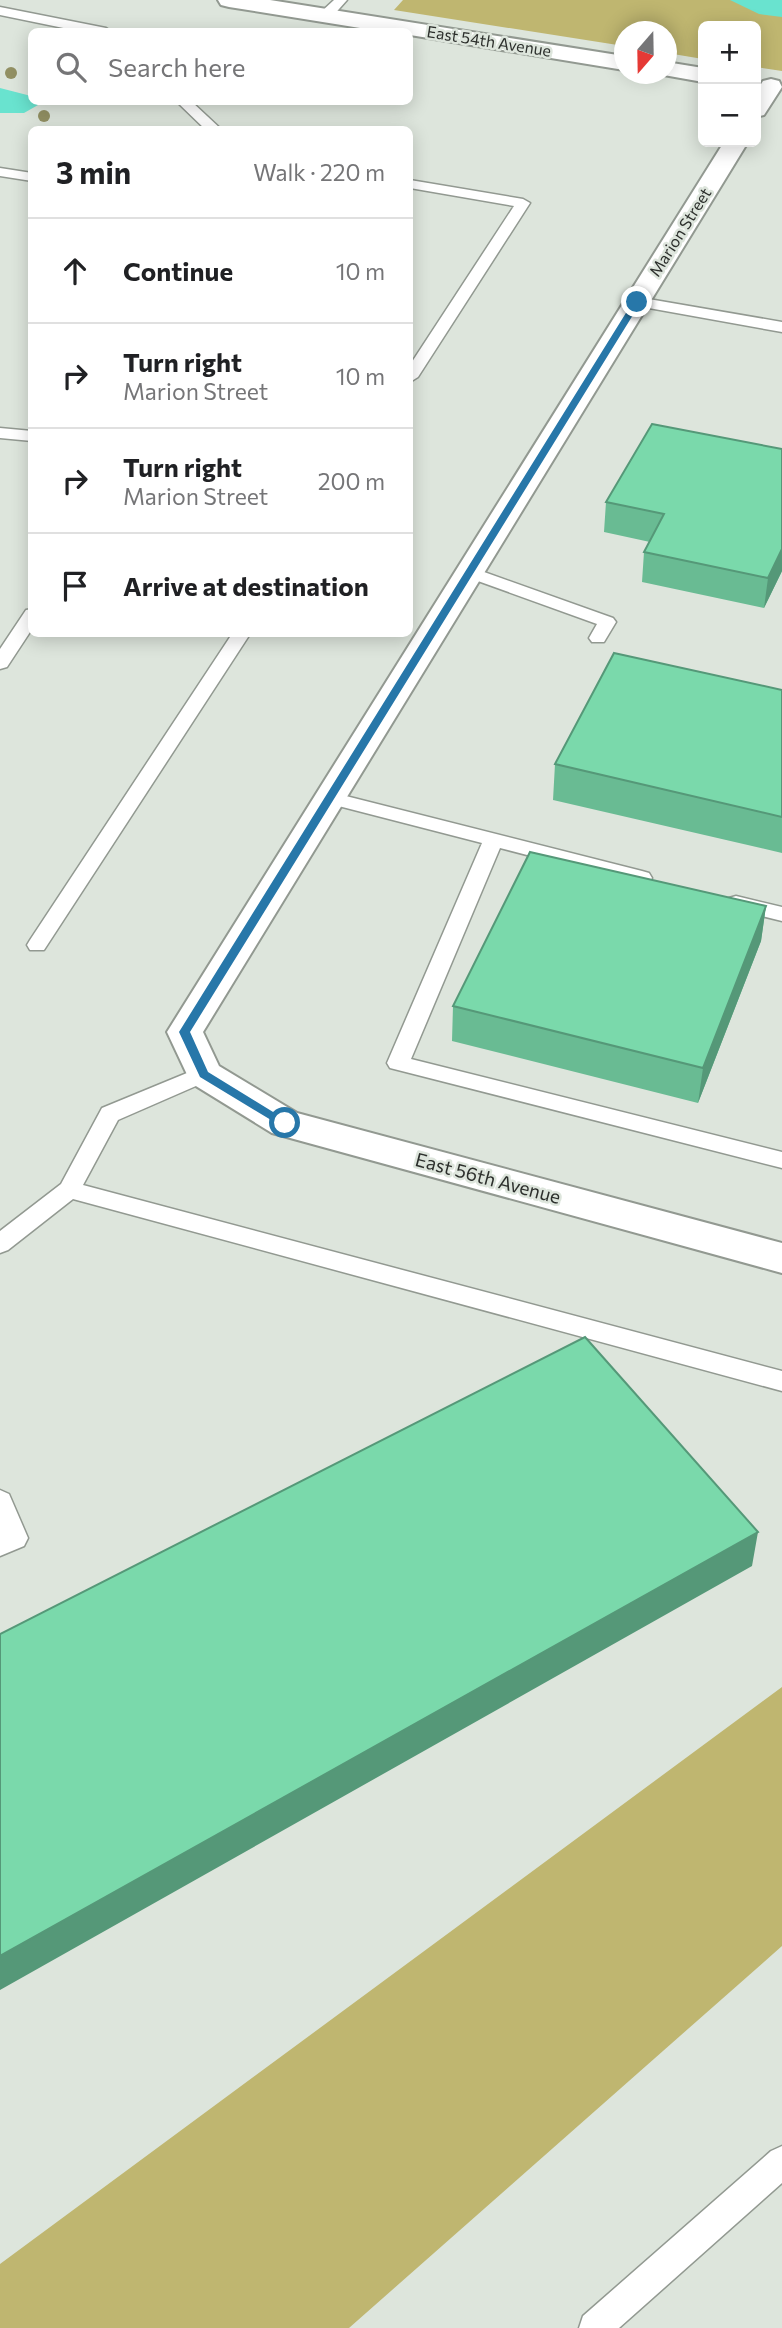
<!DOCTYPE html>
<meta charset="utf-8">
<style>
:root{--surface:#fff;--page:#f6f6f6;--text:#202124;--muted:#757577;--line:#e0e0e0}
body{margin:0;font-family:Commissioner,sans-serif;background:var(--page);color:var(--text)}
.controls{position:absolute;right:21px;top:21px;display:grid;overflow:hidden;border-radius:10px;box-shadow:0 4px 18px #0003}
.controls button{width:63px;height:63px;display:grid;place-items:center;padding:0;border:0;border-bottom:2px solid var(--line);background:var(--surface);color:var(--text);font:35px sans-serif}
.compass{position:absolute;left:614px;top:21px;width:63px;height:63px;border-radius:50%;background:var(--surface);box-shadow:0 4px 18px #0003;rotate:200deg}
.stop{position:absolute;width:21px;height:21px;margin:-16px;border:5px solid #2777a9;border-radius:50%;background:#fff}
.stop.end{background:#2777a9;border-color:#fff;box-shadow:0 2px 7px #0008}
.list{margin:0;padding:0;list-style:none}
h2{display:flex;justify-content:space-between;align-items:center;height:91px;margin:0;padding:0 28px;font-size:30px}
h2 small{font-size:23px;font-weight:400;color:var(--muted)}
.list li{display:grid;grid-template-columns:46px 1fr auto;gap:21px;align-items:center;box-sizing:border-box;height:105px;padding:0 28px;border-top:2px solid var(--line)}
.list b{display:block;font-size:26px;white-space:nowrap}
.list p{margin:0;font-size:23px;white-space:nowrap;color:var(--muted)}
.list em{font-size:23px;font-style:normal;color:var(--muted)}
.icon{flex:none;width:38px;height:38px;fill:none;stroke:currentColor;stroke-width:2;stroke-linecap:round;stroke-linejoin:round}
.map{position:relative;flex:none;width:782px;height:2328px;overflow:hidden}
.search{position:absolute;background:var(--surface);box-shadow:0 4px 18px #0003;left:28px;top:28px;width:385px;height:77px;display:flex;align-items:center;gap:18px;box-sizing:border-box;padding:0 24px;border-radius:10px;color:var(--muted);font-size:26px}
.panel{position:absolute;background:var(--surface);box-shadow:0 4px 18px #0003;left:28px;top:126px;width:385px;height:511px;border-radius:10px}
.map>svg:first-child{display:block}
.green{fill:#bfb670}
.water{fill:#69e3cf}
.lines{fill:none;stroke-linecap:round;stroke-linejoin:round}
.lane-casing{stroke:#929991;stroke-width:3}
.street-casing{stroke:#929991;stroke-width:4}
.lane{fill:#fff;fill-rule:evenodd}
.street{fill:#fff;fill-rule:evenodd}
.tree{fill:#929063}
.wall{fill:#69bb93}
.shaded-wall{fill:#559878}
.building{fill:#7ad9ab;stroke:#559878;stroke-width:2}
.route{fill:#2777a9}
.labels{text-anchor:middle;stroke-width:5;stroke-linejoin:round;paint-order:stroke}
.far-street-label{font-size:16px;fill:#2c2f2c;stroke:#dde5dc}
.street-label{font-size:19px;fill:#2c2f2c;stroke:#dde5dc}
</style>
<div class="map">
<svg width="782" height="2328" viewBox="0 0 782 2328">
<rect width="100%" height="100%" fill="#dde5dc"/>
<!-- green -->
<path class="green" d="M 403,0 L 782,0 L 782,71 L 756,67 L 756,26 L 703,26 L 703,59 L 667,53 L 666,32 L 624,32 L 624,46 L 394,10 Z
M 782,1687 L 782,1946 L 349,2328 L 0,2328 L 0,2264 Z"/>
<!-- water -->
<path class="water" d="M 730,0 L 782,0 L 782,17 L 759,14 Z
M 0,88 L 31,96 L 32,102 L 37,102 L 38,105 L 24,113 L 0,113 Z"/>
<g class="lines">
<!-- lane casing -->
<g class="lane-casing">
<path id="lane" d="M 334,0 L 347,0 L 331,18 L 321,18 L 321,12 Z
M 0,7 L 106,28 L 112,32 L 83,32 L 0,15 Z
M 177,102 L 192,102 L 222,130 L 206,130 Z
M 0,168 L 32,173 L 32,181 L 0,176 Z
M 410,180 L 523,199 L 530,203 L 418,377 L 410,382 L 410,365 L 514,206 L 410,188 Z
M 637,297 L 782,322 L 782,332 L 632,305 L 629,302 Z
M 0,428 L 32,431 L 32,441 L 0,438 Z
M 470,567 L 613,618 L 616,622 L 604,642 L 592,642 L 589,638 L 597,624 L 464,576 L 461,572 Z
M 32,609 L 32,629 L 7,667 L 0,669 L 0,649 L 26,610 Z
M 232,634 L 250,634 L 44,950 L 30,950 L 27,945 L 30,940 Z
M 330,792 L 642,871 L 649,873 L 652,878 L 649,883 L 642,885 L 500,848 L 411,1059 L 782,1152 L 782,1168 L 390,1068 L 387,1063 L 482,843 L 323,802 L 320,798 L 323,794 Z
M 736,896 L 782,907 L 782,921 L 729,908 L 726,903 L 729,898 Z
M 204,1066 L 212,1069 L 215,1074 L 212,1079 L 118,1120 L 83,1185 L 782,1371 L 782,1391 L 73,1199 L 8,1250 L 0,1253 L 0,1231 L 61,1184 L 102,1108 Z
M 0,1490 L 9,1494 L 28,1538 L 24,1546 L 0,1556 Z
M 782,2146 L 782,2183 L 619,2328 L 579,2328 L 583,2316 L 771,2151 Z"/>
</g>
<!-- street casing -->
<g class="street-casing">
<path id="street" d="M 218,0 L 270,0 L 624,56 L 624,70 L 410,35 L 410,32 L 385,32 L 229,7 L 221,5 Z
M 666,62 L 703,68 L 703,82 L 658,74 L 666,74 Z
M 771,79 L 779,81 L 782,87 L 764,115 L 756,117 L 756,92 L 763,81 Z
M 724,142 L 748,142 L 203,1032 L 219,1066 L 297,1113 L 782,1243 L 782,1273 L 272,1133 L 191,1083 L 167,1032 Z"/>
</g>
<!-- lane -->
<use href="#lane" class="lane"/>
<!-- street -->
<use href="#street" class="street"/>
</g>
<!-- trees -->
<g class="tree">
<circle cx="11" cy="73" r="6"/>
<circle cx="44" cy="116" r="6"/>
</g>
<!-- wall -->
<path class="wall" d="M 782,449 L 782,571 L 764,608 L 642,582 L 644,552 L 650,542 L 604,532 L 606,502 Z
M 782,690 L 782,853 L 553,800 L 555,764 Z
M 766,906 L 761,941 L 698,1103 L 452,1041 L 453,1006 Z"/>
<!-- shaded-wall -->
<path class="shaded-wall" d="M 782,549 L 782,571 L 764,608 L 768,578 Z
M 766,906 L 761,941 L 698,1103 L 703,1068 Z
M 758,1532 L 752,1566 L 0,1990 L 0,1956 Z"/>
<!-- building -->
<path class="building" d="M 652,424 L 782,449 L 782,549 L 768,578 L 644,552 L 664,514 L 606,502 Z
M 614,653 L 782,690 L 782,817 L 555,764 Z
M 530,852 L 766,906 L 703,1068 L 453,1006 Z
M 585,1337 L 758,1532 L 0,1956 L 0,1634 Z"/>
<!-- route -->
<path class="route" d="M 634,300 L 641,302 L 190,1032 L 208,1072 L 291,1123 L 289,1126 L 281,1126 L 200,1077 L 179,1032 Z"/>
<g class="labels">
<!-- far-street labels -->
<g class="far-street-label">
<text transform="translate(489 41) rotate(9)" y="6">East 54th Avenue</text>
<text transform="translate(680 232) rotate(-58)" y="6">Marion Street</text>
</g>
<!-- street labels -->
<g class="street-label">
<text transform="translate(488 1178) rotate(15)" y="7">East 56th Avenue</text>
</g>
</g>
</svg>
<div class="controls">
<button>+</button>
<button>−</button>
</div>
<svg class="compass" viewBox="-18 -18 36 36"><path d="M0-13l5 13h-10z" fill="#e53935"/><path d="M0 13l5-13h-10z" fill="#757577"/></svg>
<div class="stop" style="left:285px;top:1123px"></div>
<div class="stop end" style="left:637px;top:302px"></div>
<div class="search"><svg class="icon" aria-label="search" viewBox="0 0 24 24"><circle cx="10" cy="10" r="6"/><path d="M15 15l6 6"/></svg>Search here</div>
<section class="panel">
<h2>3 min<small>Walk · 220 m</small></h2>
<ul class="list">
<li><svg class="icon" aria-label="ahead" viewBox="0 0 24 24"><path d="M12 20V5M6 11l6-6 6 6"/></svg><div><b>Continue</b></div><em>10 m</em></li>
<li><svg class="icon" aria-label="right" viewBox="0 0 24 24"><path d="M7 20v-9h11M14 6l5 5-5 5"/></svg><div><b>Turn right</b><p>Marion Street</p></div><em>10 m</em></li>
<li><svg class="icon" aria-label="right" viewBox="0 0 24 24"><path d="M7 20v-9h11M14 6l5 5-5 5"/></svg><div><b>Turn right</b><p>Marion Street</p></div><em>200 m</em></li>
<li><svg class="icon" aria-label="arrive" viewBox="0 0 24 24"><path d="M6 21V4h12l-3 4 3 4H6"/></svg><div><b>Arrive at destination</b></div></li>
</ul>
</section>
</div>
